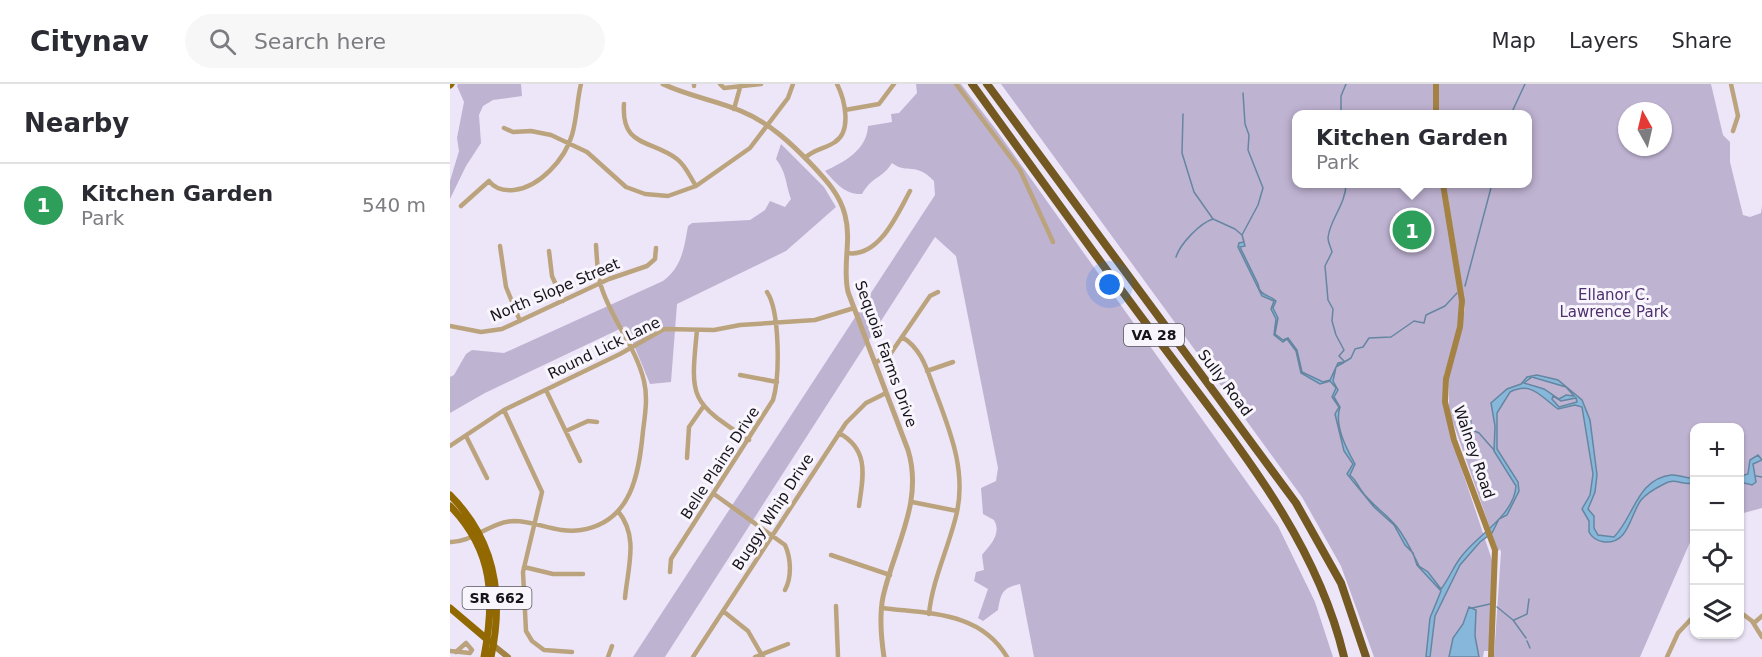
<!DOCTYPE html>
<meta charset="utf-8">
<style>
:root{--surface:#fff;--page:#f7f7f7;--text:#2b2b33;--muted:#7c7c81;--line:#e1e1e2;--accent:#ea580c}
body{margin:0;font-family:"DejaVu Sans",sans-serif;background:var(--page);color:var(--text)}
.controls{position:absolute;right:18px;bottom:18px;display:grid;overflow:hidden;border-radius:12px;box-shadow:0 2px 4px #0004}
.controls button{width:54px;height:54px;display:grid;place-items:center;padding:0;border:0;border-bottom:2px solid var(--line);background:var(--surface);color:var(--text);font:30px sans-serif}
.compass{position:absolute;left:1168px;top:18px;width:54px;height:54px;border-radius:50%;background:var(--surface);box-shadow:0 2px 4px #0004;rotate:352deg}
.you{position:absolute;left:660px;top:201px;width:21px;height:21px;margin:-15px;border:4px solid #fff;border-radius:50%;background:#1a73e8;box-shadow:0 0 0 9px #1a73e833}
.badge{display:grid;place-items:center;width:39px;height:39px;border-radius:50%;background:var(--accent);color:#fff;font-size:20px;font-weight:700}
.pin{position:absolute;translate:-50% -50%;border:3px solid #fff;box-shadow:0 2px 6px #0006}
.popup{position:absolute;left:842px;top:26px;width:240px;height:78px;box-sizing:border-box;display:grid;place-content:center;border-radius:12px;background:var(--surface);filter:drop-shadow(0 2px 4px #0005);font-size:20px;white-space:nowrap;color:var(--muted)}
.popup b{font-size:22px;color:var(--text)}
.popup::after{content:'';position:absolute;left:50%;top:100%;margin-left:-12px;border:12px solid transparent;border-top-color:var(--surface)}
.list{margin:0;padding:0;list-style:none}
h2{display:flex;justify-content:space-between;align-items:center;height:78px;margin:0;padding:0 24px;font-size:26px}
h2 small{font-size:20px;font-weight:400;color:var(--muted)}
.list li{display:grid;grid-template-columns:39px 1fr auto;gap:18px;align-items:center;box-sizing:border-box;height:84px;padding:0 24px;border-top:2px solid var(--line)}
.list b{display:block;font-size:22px;white-space:nowrap}
.list p{margin:0;font-size:20px;white-space:nowrap;color:var(--muted)}
.list em{font-size:20px;font-style:normal;color:var(--muted)}
.icon{flex:none;width:33px;height:33px;fill:none;stroke:currentColor;stroke-width:2;stroke-linecap:round;stroke-linejoin:round}
.map{position:relative;flex:none;width:1312px;height:573px;overflow:hidden}
header{display:flex;align-items:center;gap:36px;box-sizing:border-box;height:84px;padding:0 30px;background:var(--surface);border-bottom:2px solid var(--line)}
header strong{font-size:28px}
nav{display:flex;gap:33px;margin-inline-start:auto;font-size:21px}
.search{width:420px;height:54px;background:var(--page);display:flex;align-items:center;gap:15px;box-sizing:border-box;padding:0 21px;border-radius:33px;color:var(--muted);font-size:22px}
main{display:flex}
aside{flex:1;background:var(--surface)}
.map>svg:first-child{display:block}
.green{fill:#bfb3d2;fill-rule:evenodd}
.water{fill:#87b8db;stroke:#6586a1;stroke-width:1.5;fill-rule:evenodd}
.lines{fill:none;stroke-linecap:round;stroke-linejoin:round}
.stream{stroke:#6586a1;stroke-width:1.5}
.minor{stroke:#bba47d;stroke-width:4.5}
.tertiary{stroke:#bba47d;stroke-width:5}
.secondary{stroke:#a38244;stroke-width:6}
.primary{stroke:#926801;stroke-width:7}
.motorway{stroke:#745822;stroke-width:8}
.labels{text-anchor:middle;stroke-width:6;stroke-linejoin:round;paint-order:stroke}
.shield{fill:#f8f5fd;stroke:#5a575e;stroke-width:1.5}
.shield-label{font-size:14px;font-weight:bold;fill:#16131a}
.street-label{font-size:15px;fill:#16131a;stroke:#f8f5fd}
.park-label{font-size:15px;fill:#4d306d;stroke:#f8f5fd}
</style>
<header>
<strong>Citynav</strong>
<div class="search"><svg class="icon" aria-label="search" viewBox="0 0 24 24"><circle cx="10" cy="10" r="6"/><path d="M15 15l6 6"/></svg>Search here</div>
<nav><a>Map</a><a>Layers</a><a>Share</a></nav>
</header>
<main>
<aside>
<h2>Nearby<small></small></h2>
<ul class="list">
<li><span class="badge" style="background:#2e9e5b">1</span><div><b>Kitchen Garden</b><p>Park</p></div><em>540 m</em></li>
</ul>
</aside>
<div class="map">
<svg width="1312" height="573" viewBox="0 0 1312 573">
<rect width="100%" height="100%" fill="#ede6f9"/>
<!-- green -->
<path class="green" d="M 8,0 L 71,0 L 72,12 L 43,16 L 33,22 L 29,31 L 31,59 L 16,82 L 0,115 L 0,97 L 9,67 L 7,54 L 14,18 L 7,2 Z
M 466,0 L 511,0 L 547,47 L 828,442 L 865,518 L 883,573 L 584,573 L 570,500 C 552,504 551,509 548,526 L 533,537 L 528,534 L 538,505 L 524,497 L 526,488 L 534,486 L 532,471 C 540,461 552,450 544,436 L 533,430 L 531,404 L 546,397 L 548,384 L 506,172 L 485,153 L 215,573 L 183,573 L 485,111 L 484,97 C 465,77 458,91 442,79 C 432,95 422,92 412,110 C 395,111 386,99 375,87 C 394,78 417,66 418,42 L 442,38 L 441,30 L 449,29 L 467,9 Z
M 551,0 L 984,0 L 984,30 L 846,30 L 846,100 L 991,100 L 1011,218 L 1008,242 L 994,291 L 993,319 L 1001,353 L 1044,482 L 1039,567 L 1034,567 L 1033,573 L 924,573 L 891,482 L 852,413 Z
M 988,0 L 1261,0 L 1273,51 L 1280,58 L 1280,78 L 1293,131 L 1300,133 L 1311,129 L 1312,122 L 1312,424 L 1290,430 L 1290,344 L 1244,344 L 1244,449 L 1190,573 L 1044,573 L 1051,468 L 1050,465 L 1048,467 L 999,327 L 999,292 L 1015,225 L 996,100 L 1078,100 L 1078,30 L 988,30 ZM 1177,27 L 1213,27 L 1213,63 L 1177,63 Z
M 331,60 L 374,103 L 386,123 L 336,167 L 227,220 L 221,298 L 200,300 L 176,242 L 35,309 L 0,329 L 0,293 L 4,291 L 16,270 L 22,266 L 54,269 L 213,197 C 232,183 234,164 238,142 L 242,139 L 300,136 L 315,126 L 320,117 L 335,123 L 341,115 C 335,98 337,90 326,75 Z"/>
<!-- water -->
<path class="water" d="M 792,151 L 795,162 L 790,163 L 808,200 C 810,213 819,210 826,217 L 823,224 L 828,234 L 825,250 L 833,256 L 838,254 L 847,266 L 852,288 L 873,298 L 880,296 L 888,279 L 894,278 L 886,283 L 883,297 L 888,306 L 884,313 L 890,323 C 884,341 896,364 905,380 L 900,391 C 906,396 907,400 911,406 C 920,420 937,430 947,443 C 957,456 962,468 969,482 L 978,488 L 991,505 C 999,495 1003,483 1011,473 C 1027,451 1064,432 1066,402 L 1044,367 L 1045,342 L 1041,319 L 1057,305 L 1071,300 L 1077,293 L 1087,291 L 1108,296 L 1132,316 L 1140,336 L 1147,391 L 1145,408 L 1138,425 L 1144,432 L 1144,444 L 1148,451 L 1164,453 C 1184,433 1187,395 1221,391 C 1229,390 1236,395 1244,394 L 1244,399 C 1233,402 1225,393 1214,400 C 1206,404 1196,410 1191,416 C 1180,431 1179,460 1154,458 C 1148,457 1142,454 1139,448 L 1139,437 L 1132,425 L 1140,411 L 1143,390 L 1132,323 L 1125,321 L 1108,325 C 1091,313 1082,297 1060,308 L 1047,329 L 1047,365 L 1068,398 L 1069,407 L 1057,431 L 1049,435 L 1042,449 L 1030,458 L 1010,481 L 985,532 L 980,573 L 976,573 L 980,534 L 991,507 L 967,481 L 963,469 L 955,461 L 944,441 L 924,423 L 897,390 L 903,380 L 894,367 L 885,330 L 889,323 L 882,313 L 886,304 L 880,297 L 870,300 L 851,289 L 846,267 L 837,255 L 833,258 L 824,251 L 826,235 L 821,225 L 824,217 L 812,212 L 788,163 L 789,159 L 794,158 ZM 1082,293 L 1116,303 L 1124,312 L 1116,311 L 1109,315 L 1094,305 L 1074,299 ZM 1103,312 L 1111,317 L 1126,314 L 1127,318 L 1109,323 L 1102,315 Z
M 1308,371 L 1312,376 L 1303,380 L 1306,398 L 1302,401 L 1290,398 L 1290,392 L 1298,390 L 1300,376 Z
M 1019,523 L 1026,526 L 1025,552 L 1029,573 L 999,573 L 1003,554 L 1013,540 Z"/>
<g class="lines">
<!-- stream -->
<path class="stream" d="M 733,30 L 732,69 L 744,108 L 763,135 L 785,145 L 792,151 L 808,121 L 813,104 L 798,66 L 799,51 L 795,40 L 793,9
M 891,30 L 891,12 L 896,0
M 1061,30 L 1075,0
M 726,173 C 730,160 750,139 763,135
M 1015,202 L 1042,100
M 894,277 L 889,272 L 894,266 L 886,251 L 882,237 L 883,225 L 878,216 L 875,182 L 882,168 C 881,163 878,159 878,154 C 879,137 896,120 896,100
M 891,280 L 901,274 L 905,265 L 913,263 L 919,254 L 941,253 L 964,237 L 974,239 L 976,231 L 995,222 L 1007,209
M 1021,337 L 1020,345 L 1029,349 L 1044,366
M 1306,392 L 1312,393
M 1047,523 L 1063,536 L 1076,554
M 1022,524 L 1040,520
M 1064,536 L 1077,530 L 1079,515
M 1077,557 L 1080,564"/>
<!-- minor -->
<path class="minor" d="M 244,0 L 244,2
M 270,0 L 274,4 L 311,0
M 506,0 L 570,86 L 603,158
M 1281,0 L 1288,32 L 1283,47
M 174,20 C 171,64 201,55 227,75 C 236,82 240,93 246,102
M 284,25 L 291,0
M 395,26 L 429,20 L 444,0
M 54,44 L 63,48 L 81,47 L 101,51 L 137,68 L 176,103 L 195,110 L 218,112 L 246,102 L 300,64 L 338,14 L 343,0
M 355,74 C 364,65 375,65 385,58 C 402,47 395,16 387,0
M 11,122 L 39,97 C 45,105 54,107 64,106 C 90,103 115,75 122,51 C 127,34 127,16 131,0
M 50,162 L 56,203 L 70,237
M 99,167 L 102,192 L 113,217
M 397,169 C 429,174 447,131 460,107
M 0,242 L 31,248 L 52,245 L 159,195 L 197,182 L 205,175 L 206,164
M 247,246 C 240,316 240,317 299,356
M 452,253 C 472,265 477,286 485,307 C 501,349 518,391 505,436 C 497,467 482,498 479,530
M 425,279 L 441,269 L 480,212 L 488,208
M 477,287 L 503,278
M 290,291 L 327,298
M 96,306 L 130,377
M 54,326 L 92,408 L 73,488 L 76,547 L 82,557 L 94,566 L 122,568
M 116,347 L 138,337 L 147,338
M 389,349 C 420,366 413,393 409,422
M 16,352 L 37,394
M 0,362 L 54,326 L 170,270 L 214,245 L 264,246 L 290,241 L 365,236 L 404,224
M 237,374 L 239,343 L 253,323
M 264,410 L 335,461 C 341,474 342,493 335,506
M 462,418 L 507,427
M 168,427 C 189,453 178,482 175,514
M 0,458 C 22,459 39,438 64,437 C 87,437 107,450 131,446 C 182,438 189,389 193,347 C 195,331 198,314 194,297 C 186,263 161,235 151,202 C 147,189 147,174 146,161
M 381,471 L 440,491
M 74,483 L 103,490 L 133,490
M 220,488 L 221,475 L 323,316 C 330,293 330,227 317,208
M 1244,506 L 1244,511
M 386,522 L 388,573
M 432,524 C 479,530 530,527 557,573
M 273,527 L 298,547 L 313,573
M 1290,528 L 1302,537 L 1312,553
M 1304,539 L 1312,532
M 0,567 L 20,569 L 22,566 L 16,559 L 6,568
M 158,573 L 162,562
M 243,573 L 396,339 L 416,319 L 436,309
M 305,573 L 338,560
M 1217,573 L 1228,549 L 1244,532"/>
<!-- tertiary -->
<path class="tertiary" d="M 213,0 C 238,12 265,16 291,27 C 320,39 342,60 363,82 C 377,97 390,111 395,131 C 402,157 392,182 398,208 L 458,366 C 474,418 444,463 433,513 C 429,533 431,553 434,573"/>
<!-- secondary -->
<path class="secondary" d="M 986,30 L 986,0
M 993,100 L 1012,217 L 1010,243 L 996,295 L 995,318 L 1004,356 L 1045,466 L 1041,573
M 43,561 L 58,573"/>
<!-- primary -->
<path class="primary" d="M 0,1 L 1,0
M 0,411 C 45,456 54,513 41,573
M 0,422 C 44,467 45,515 34,573
M 0,524 L 39,557"/>
<!-- motorway -->
<path class="motorway" d="M 522,0 C 583,85 644,170 707,254 C 780,353 865,450 894,573
M 537,0 L 846,419 L 891,499 L 916,573"/>
</g>
<g class="labels">
<!-- shield labels -->
<g class="shield">
<rect x="674" y="240" width="60" height="22" rx="4.5"/>
<rect x="12.5" y="503" width="69" height="22" rx="4.5"/>
</g>
<g class="shield-label">
<text x="704" y="256">VA 28</text>
<text x="47" y="519">SR 662</text>
</g>
<!-- street labels -->
<g class="street-label">
<text transform="translate(105 206) rotate(-23)" y="5">North Slope Street</text>
<text transform="translate(154 264) rotate(-26)" y="5">Round Lick Lane</text>
<text transform="translate(436 270) rotate(70)" y="5">Sequoia Farms Drive</text>
<text transform="translate(775 299) rotate(53)" y="5">Sully Road</text>
<text transform="translate(1024 368) rotate(71)" y="5">Walney Road</text>
<text transform="translate(270 379) rotate(-57)" y="5">Belle Plains Drive</text>
<text transform="translate(323 428) rotate(-57)" y="5">Buggy Whip Drive</text>
</g>
<!-- park labels -->
<g class="park-label">
<text x="1164" y="216">Ellanor C.<tspan x="1164" dy="17">Lawrence Park</tspan></text>
</g>
</g>
</svg>
<div class="controls">
<button>+</button>
<button>−</button>
<button><svg class="icon" aria-label="locate" viewBox="0 0 24 24"><circle cx="12" cy="12" r="6"/><path d="M12 2v4M12 18v4M2 12h4M18 12h4"/></svg></button>
<button><svg class="icon" aria-label="layers" viewBox="0 0 24 24"><path d="M12 4l9 5-9 5-9-5zM3 14l9 5 9-5"/></svg></button>
</div>
<svg class="compass" viewBox="-18 -18 36 36"><path d="M0-13l5 13h-10z" fill="#e53935"/><path d="M0 13l5-13h-10z" fill="#7c7c81"/></svg>
<div class="you"></div>
<div class="pin badge" style="left:962px;top:146px;background:#2e9e5b">1</div>
<div class="popup"><b>Kitchen Garden</b>Park</div>
</div>
</main>
